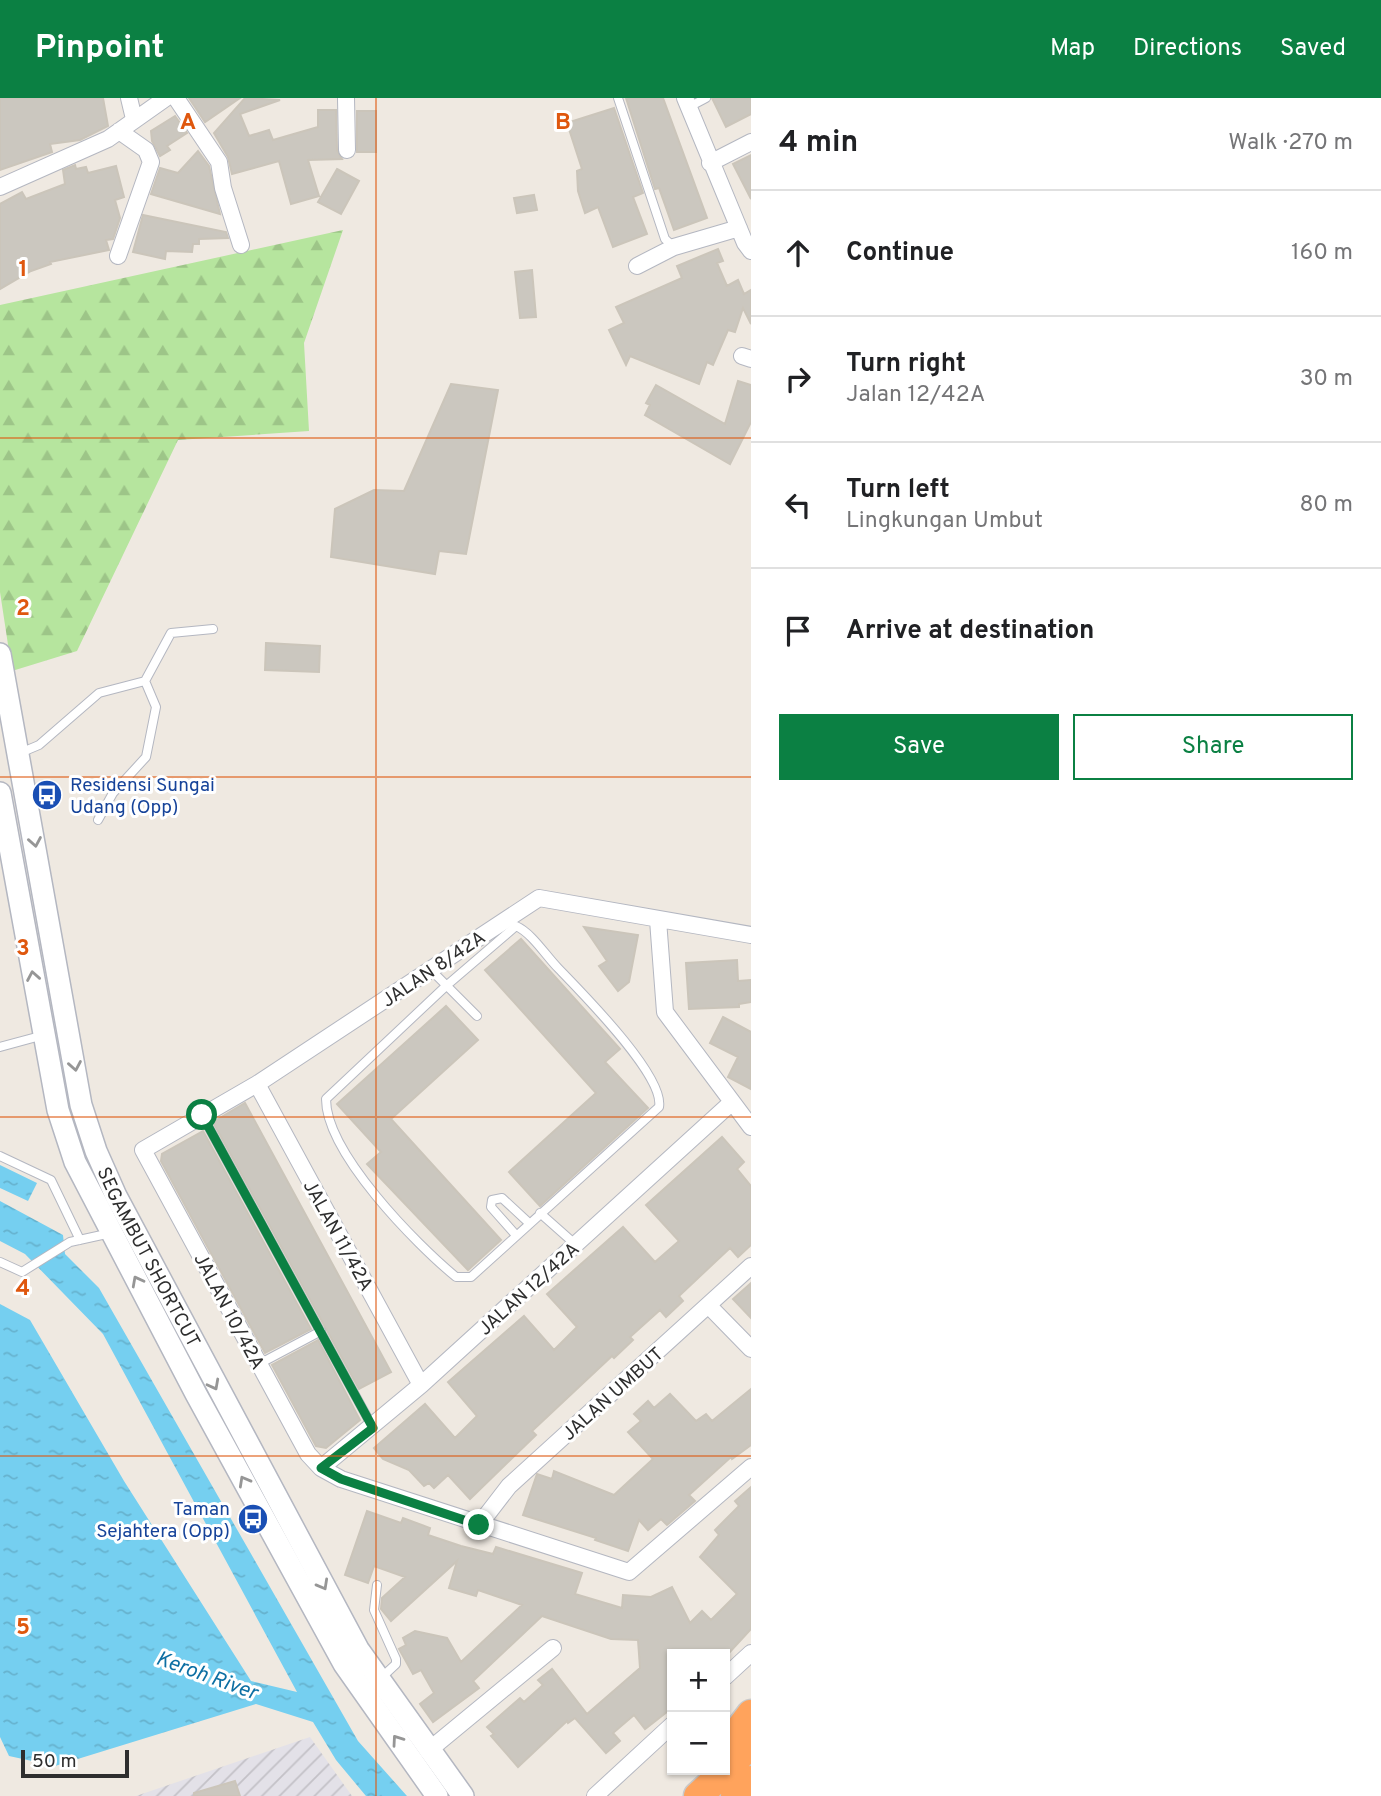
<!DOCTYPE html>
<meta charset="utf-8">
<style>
:root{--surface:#fff;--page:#f6f6f6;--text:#202124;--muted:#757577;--line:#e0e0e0;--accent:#0b8043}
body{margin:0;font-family:Overpass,sans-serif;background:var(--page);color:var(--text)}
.controls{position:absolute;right:21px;bottom:21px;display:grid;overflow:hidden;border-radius:0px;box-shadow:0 2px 5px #0004}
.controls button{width:63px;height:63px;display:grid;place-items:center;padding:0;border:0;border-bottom:2px solid var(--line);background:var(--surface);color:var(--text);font:35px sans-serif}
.scale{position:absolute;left:21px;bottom:18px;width:108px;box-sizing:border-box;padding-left:7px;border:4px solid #2e2e2e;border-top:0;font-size:19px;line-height:24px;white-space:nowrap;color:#2e2e2e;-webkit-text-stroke:5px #fff;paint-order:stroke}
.stop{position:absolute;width:21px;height:21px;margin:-16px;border:5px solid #0b8043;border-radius:50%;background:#fff}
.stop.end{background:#0b8043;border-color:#fff;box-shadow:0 2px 7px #0008}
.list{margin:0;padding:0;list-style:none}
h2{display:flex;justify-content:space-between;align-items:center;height:91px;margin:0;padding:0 28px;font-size:30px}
h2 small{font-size:23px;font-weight:400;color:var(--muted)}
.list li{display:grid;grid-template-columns:46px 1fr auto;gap:21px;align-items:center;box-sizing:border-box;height:126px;padding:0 28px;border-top:2px solid var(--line)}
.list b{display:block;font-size:26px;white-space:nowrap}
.list p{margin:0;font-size:23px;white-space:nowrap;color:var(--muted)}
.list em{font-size:23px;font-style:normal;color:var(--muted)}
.actions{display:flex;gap:14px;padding:21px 28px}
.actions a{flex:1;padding:16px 0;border:2px solid var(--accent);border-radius:0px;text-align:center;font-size:24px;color:var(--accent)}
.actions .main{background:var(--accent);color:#fff}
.icon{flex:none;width:38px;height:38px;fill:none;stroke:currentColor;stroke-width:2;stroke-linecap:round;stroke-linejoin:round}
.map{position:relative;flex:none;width:751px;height:1698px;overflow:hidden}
header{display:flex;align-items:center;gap:42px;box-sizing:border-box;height:98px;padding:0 35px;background:var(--accent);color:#fff}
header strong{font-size:33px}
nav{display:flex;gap:38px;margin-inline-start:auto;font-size:24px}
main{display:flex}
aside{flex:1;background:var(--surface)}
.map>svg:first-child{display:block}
.industrial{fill:url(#industrial-furrows)}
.forest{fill:url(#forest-firs)}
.water{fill:url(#water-ripples)}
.building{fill:#cbc7bf;stroke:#cbc5ba;stroke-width:2}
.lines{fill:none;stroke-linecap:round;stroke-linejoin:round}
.lane-casing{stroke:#b4b7c1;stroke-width:10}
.street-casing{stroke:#b4b7c1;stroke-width:18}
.secondary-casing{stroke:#b4b7c1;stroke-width:24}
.highway-casing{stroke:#c9c9c9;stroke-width:31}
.lane{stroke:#fff;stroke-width:8}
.street{stroke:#fff;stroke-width:16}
.secondary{stroke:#fff;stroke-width:21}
.highway{stroke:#ffa35c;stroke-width:28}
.oneway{stroke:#969696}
.route{stroke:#0b8043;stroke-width:9}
.grid{fill:none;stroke:#df570e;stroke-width:2;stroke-opacity:0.55}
.labels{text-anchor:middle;stroke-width:6;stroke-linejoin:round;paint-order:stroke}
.transit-label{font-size:19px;fill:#164399;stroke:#fff;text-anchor:start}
.street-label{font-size:19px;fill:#2e2e2e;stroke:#fff}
.water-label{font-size:21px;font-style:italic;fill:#0d6fa3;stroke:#fff}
.grid-label{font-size:23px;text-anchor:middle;font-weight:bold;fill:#df570e;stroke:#fff;stroke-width:6;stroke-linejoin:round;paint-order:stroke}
</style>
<header>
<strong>Pinpoint</strong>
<nav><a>Map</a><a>Directions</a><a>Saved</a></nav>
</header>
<main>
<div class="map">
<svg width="751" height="1698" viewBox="0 0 751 1698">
<defs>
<pattern id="industrial-furrows" width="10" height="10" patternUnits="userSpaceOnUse" patternTransform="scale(1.75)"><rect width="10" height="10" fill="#e3e1e8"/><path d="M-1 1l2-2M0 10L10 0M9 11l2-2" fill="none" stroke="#c3c1c7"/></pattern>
<pattern id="forest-firs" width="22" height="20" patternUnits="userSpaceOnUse" patternTransform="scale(1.75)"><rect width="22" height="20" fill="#b6e59e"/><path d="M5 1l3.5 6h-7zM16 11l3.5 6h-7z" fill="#9dc588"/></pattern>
<pattern id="water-ripples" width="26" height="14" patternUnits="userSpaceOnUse" patternTransform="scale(1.75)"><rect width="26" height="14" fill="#75cff0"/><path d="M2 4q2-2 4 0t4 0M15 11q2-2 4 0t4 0" fill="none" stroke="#66b2ce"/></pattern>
</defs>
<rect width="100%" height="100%" fill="#efe9e1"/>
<!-- industrial -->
<path class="industrial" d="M 310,1639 L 352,1698 L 136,1698 Z"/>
<!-- forest -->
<path class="forest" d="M 343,132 L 304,245 L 309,333 L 178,342 L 77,553 L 12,573 L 0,494 L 0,207 Z"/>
<!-- water -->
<path class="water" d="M 0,1067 L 37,1085 L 28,1103 L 0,1090 Z
M 0,1103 L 63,1137 L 65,1156 L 99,1190 L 358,1643 L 407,1698 L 366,1698 L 336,1662 L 313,1624 L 256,1606 L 55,1668 L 9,1658 L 0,1639 L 0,1206 L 30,1222 L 124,1383 L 251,1583 L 297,1594 L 103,1236 L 25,1156 L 0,1143 Z"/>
<!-- building -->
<path class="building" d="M 0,0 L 103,0 L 108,28 L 80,42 L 50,46 L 52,54 L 0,72 Z
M 189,0 L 240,0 L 205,24 Z
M 245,0 L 280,2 L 240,16 L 249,38 L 269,32 L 273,42 L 318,29 L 318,12 L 336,12 L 337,52 L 342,61 L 308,62 L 319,98 L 291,106 L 279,63 L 232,76 L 228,59 L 214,35 Z
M 626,0 L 663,0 L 707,120 L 674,132 L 659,90 L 655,91 Z
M 712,0 L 751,0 L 751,16 L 726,29 Z
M 614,10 L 643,95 L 633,99 L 647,136 L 613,149 L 598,109 L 585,115 L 578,93 L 577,73 L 582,71 L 567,25 Z
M 357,13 L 376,13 L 376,54 L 357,54 Z
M 175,18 L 187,35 L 167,48 L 170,52 L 160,58 L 152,43 L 151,33 Z
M 198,53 L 209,68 L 220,116 L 151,96 L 160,70 L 178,75 Z
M 751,57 L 751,101 L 733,66 Z
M 75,67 L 76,71 L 86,69 L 88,75 L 116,68 L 124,99 L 115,102 L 120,120 L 113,141 L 106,142 L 109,152 L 50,164 L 51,166 L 31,173 L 0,191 L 0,106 L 22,94 L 26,101 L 65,86 L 63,72 Z
M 337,71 L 359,83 L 341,116 L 318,104 Z
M 534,97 L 537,112 L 517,115 L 514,100 Z
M 143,117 L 226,134 L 228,140 L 199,141 L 199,146 L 193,146 L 192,154 L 166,153 L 165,161 L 133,154 Z
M 718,151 L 723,163 L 717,165 L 727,188 L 738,182 L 744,196 L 751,192 L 751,226 L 743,210 L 735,234 L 728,232 L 713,267 L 707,264 L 699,286 L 630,258 L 626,267 L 609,232 L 624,225 L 616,209 L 682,180 L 677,168 Z
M 532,172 L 536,219 L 520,220 L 515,174 Z
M 738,283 L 751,287 L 751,324 L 730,366 L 645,317 L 650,307 L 646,305 L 656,287 L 725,326 Z
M 451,286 L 498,292 L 466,456 L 439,453 L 435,476 L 331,459 L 335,411 L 374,392 L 404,393 Z
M 266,545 L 320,548 L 319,574 L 265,572 Z
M 584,829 L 638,837 L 629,884 L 618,893 L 599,868 L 607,863 Z
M 521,841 L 620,951 L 605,964 L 648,1010 L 540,1108 L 509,1074 L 596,995 L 485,872 Z
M 737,862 L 738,883 L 751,882 L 751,904 L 739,906 L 739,909 L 689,911 L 686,865 Z
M 446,908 L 478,942 L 391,1021 L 501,1142 L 468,1172 L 367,1066 L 381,1054 L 337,1006 Z
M 723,919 L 751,934 L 751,991 L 728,979 L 738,959 L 710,945 Z
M 245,1005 L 391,1274 L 359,1291 L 213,1024 Z
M 203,1033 L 311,1231 L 265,1255 L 161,1063 L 162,1056 Z
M 722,1039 L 744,1064 L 737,1071 L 751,1088 L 751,1147 L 738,1159 L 730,1150 L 679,1198 L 683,1203 L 666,1219 L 660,1212 L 630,1239 L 633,1242 L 614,1260 L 612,1258 L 532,1333 L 536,1337 L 470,1401 L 448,1377 L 434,1390 L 429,1385 L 424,1388 L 409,1372 L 383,1361 L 374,1350 L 425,1306 L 455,1340 L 477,1318 L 448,1284 L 524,1218 L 554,1252 L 577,1229 L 547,1196 L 623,1129 L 655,1164 L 679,1143 L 646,1107 Z
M 751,1185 L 751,1220 L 733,1201 Z
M 318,1242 L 360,1322 L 326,1350 L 316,1348 L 272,1267 Z
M 751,1291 L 751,1347 L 732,1361 L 731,1359 L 689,1397 L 695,1403 L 667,1427 L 661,1421 L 648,1432 L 639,1422 L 628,1453 L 595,1442 L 596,1440 L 523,1417 L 537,1376 L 552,1381 L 554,1373 L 614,1397 L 653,1361 L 628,1334 L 641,1323 L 634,1316 L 648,1303 L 654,1310 L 670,1296 L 696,1323 L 706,1316 L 712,1323 Z
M 751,1389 L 751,1531 L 728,1556 L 672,1556 L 672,1610 L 645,1631 L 634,1617 L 613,1635 L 620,1643 L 606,1655 L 575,1620 L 568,1625 L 567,1623 L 518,1669 L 491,1638 L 494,1636 L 487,1629 L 520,1600 L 524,1604 L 543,1587 L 538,1582 L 552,1571 L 587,1616 L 640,1570 L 638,1542 L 611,1541 L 542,1518 L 473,1583 L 479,1590 L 433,1624 L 420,1606 L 434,1595 L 421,1572 L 413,1576 L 399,1551 L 406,1547 L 403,1540 L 415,1533 L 447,1540 L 461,1564 L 522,1507 L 478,1492 L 476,1498 L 449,1490 L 457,1463 L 391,1523 L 381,1511 L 382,1500 L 405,1479 L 374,1468 L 368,1485 L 345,1477 L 367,1413 L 401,1425 L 403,1420 L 430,1430 L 428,1437 L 461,1448 L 493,1456 L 496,1449 L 582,1475 L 575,1496 L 622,1510 L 623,1497 L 651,1499 L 672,1489 L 690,1525 L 702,1513 L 711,1522 L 737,1496 L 700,1459 L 719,1437 L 715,1432 L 739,1408 L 735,1403 Z
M 235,1683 L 240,1698 L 194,1698 L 194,1695 Z"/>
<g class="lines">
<!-- lane casing -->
<g class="lane-casing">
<path id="lane" d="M 618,0 L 665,141 L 674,149
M 689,9 L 706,0
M 20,655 L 39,647 L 99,595 L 145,583 L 171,535 L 213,531
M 98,722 L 113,695 L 146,659 L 156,609 L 145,583
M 516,828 C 532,835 546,858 558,870 C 581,894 665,978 659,1009 L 471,1179 L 456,1179 C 416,1146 326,1055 326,1001 L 446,888 Z
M 431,872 L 477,918
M 0,949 L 44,937
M 202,1017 L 372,1328
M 0,1058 L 51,1082 L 80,1142
M 540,1115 L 575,1146
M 515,1136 L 491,1109 L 492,1102 L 502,1100 L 529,1125
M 0,1164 L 22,1174 L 70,1144 L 111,1135
M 259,1266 L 321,1233
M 377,1487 L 374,1512 L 396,1561 L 396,1566 L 381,1580"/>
</g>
<!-- street casing -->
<g class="street-casing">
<path id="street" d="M 129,0 L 134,21
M 176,0 L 219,64 L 223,90 L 241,147
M 346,0 L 347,52
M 685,0 L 745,145 L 751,153
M 710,65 L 751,44
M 0,89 L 108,41 L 166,0
M 118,158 L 151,64 L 146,52 L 119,33
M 637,168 L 674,149 L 739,130
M 742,258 L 751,261
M 658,822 L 665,914 L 751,1029
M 751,837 L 539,800 L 257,986 L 143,1052 L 308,1356 L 321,1370 L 341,1381 L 629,1474 L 751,1369
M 257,986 L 421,1287
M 709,1208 L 751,1251
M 321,1370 L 421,1287 L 731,1005
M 479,1427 L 509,1388 L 751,1168
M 725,1579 L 751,1555
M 428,1653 L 553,1550
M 595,1698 L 672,1627"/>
</g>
<!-- secondary casing -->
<g class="secondary-casing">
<g id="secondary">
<path id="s1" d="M 0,556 L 81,1007 L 96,1053 L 116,1098 L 358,1551 L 463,1698"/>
<path d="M 0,695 L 58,1012 L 75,1064 L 196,1296 L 344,1566 L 437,1698"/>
</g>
</g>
<!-- highway casing -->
<g class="highway-casing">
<path id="highway" d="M 725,1650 L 751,1616
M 698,1698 L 731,1668 L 751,1644
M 735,1698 L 751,1682"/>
</g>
<!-- lane -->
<use href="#lane" class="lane"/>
<!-- street -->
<use href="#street" class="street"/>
<!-- secondary -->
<use href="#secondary" class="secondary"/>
<!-- highway -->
<use href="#highway" class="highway"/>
</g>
<!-- one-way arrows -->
<defs><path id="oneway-chevron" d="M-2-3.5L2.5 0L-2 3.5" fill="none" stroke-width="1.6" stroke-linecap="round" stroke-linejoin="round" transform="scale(1.75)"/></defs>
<g class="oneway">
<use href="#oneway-chevron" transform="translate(35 744) rotate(80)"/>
<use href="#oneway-chevron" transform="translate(33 878) rotate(-100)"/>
<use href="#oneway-chevron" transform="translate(75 968) rotate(80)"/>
<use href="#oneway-chevron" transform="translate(137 1183) rotate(-118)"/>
<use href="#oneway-chevron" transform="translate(214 1287) rotate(62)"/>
<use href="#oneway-chevron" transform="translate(244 1383) rotate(-119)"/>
<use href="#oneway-chevron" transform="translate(323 1487) rotate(61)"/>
<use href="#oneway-chevron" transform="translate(397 1642) rotate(-125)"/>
</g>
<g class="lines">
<!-- route -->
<path class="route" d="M 202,1017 L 373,1330 L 321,1370 L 341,1381 L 479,1427"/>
</g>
<!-- grid -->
<path class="grid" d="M 376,0 L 376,1698M 0,340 L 751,340M 0,679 L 751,679M 0,1019 L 751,1019M 0,1358 L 751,1358"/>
<!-- icons -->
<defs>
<g id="bus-disc" transform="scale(1.575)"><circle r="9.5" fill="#1a4fb4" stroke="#fff"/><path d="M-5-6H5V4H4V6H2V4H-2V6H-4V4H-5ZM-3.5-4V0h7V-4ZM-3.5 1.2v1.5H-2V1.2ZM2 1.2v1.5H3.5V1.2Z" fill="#fff"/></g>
</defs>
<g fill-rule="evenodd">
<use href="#bus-disc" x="47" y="697"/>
<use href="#bus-disc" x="253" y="1421"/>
</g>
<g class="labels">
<!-- transit labels -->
<g class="transit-label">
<text x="70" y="693">Residensi Sungai<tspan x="70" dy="22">Udang (Opp)</tspan></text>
<text x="230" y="1417" text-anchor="end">Taman<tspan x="230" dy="22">Sejahtera (Opp)</tspan></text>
</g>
<!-- street labels -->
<g class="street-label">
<text transform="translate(433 870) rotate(-34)" y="7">JALAN 8/42A</text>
<text transform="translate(339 1137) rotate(61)" y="7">JALAN 11/42A</text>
<text dy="7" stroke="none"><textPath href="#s1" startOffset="625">SEGAMBUT SHORTCUT</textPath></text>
<text transform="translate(528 1190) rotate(-42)" y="7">JALAN 12/42A</text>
<text transform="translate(230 1213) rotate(62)" y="7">JALAN 10/42A</text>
<text transform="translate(612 1295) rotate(-42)" y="7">JALAN UMBUT</text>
</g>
<!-- water labels -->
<g class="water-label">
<text transform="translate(207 1577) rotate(20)" y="7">Keroh River</text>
</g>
</g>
<g class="grid-label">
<text x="188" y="31">A</text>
<text x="563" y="31">B</text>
<text x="23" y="178">1</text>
<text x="23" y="517">2</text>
<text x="23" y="857">3</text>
<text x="23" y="1197">4</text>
<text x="23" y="1536">5</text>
</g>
</svg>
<div class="controls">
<button>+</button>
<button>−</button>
</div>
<div class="scale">50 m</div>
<div class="stop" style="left:202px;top:1017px"></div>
<div class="stop end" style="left:479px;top:1427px"></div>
</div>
<aside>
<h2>4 min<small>Walk · 270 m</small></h2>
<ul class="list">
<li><svg class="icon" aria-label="ahead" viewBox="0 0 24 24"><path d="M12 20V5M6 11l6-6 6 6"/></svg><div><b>Continue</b></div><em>160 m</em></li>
<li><svg class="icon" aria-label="right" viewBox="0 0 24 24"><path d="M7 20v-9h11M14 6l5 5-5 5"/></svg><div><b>Turn right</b><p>Jalan 12/42A</p></div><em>30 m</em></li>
<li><svg class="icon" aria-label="left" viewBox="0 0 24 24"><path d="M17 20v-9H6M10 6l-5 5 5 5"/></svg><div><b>Turn left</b><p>Lingkungan Umbut</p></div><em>80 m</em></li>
<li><svg class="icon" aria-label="arrive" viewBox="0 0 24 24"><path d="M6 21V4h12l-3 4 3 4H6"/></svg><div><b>Arrive at destination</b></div></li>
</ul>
<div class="actions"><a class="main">Save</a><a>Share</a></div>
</aside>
</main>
